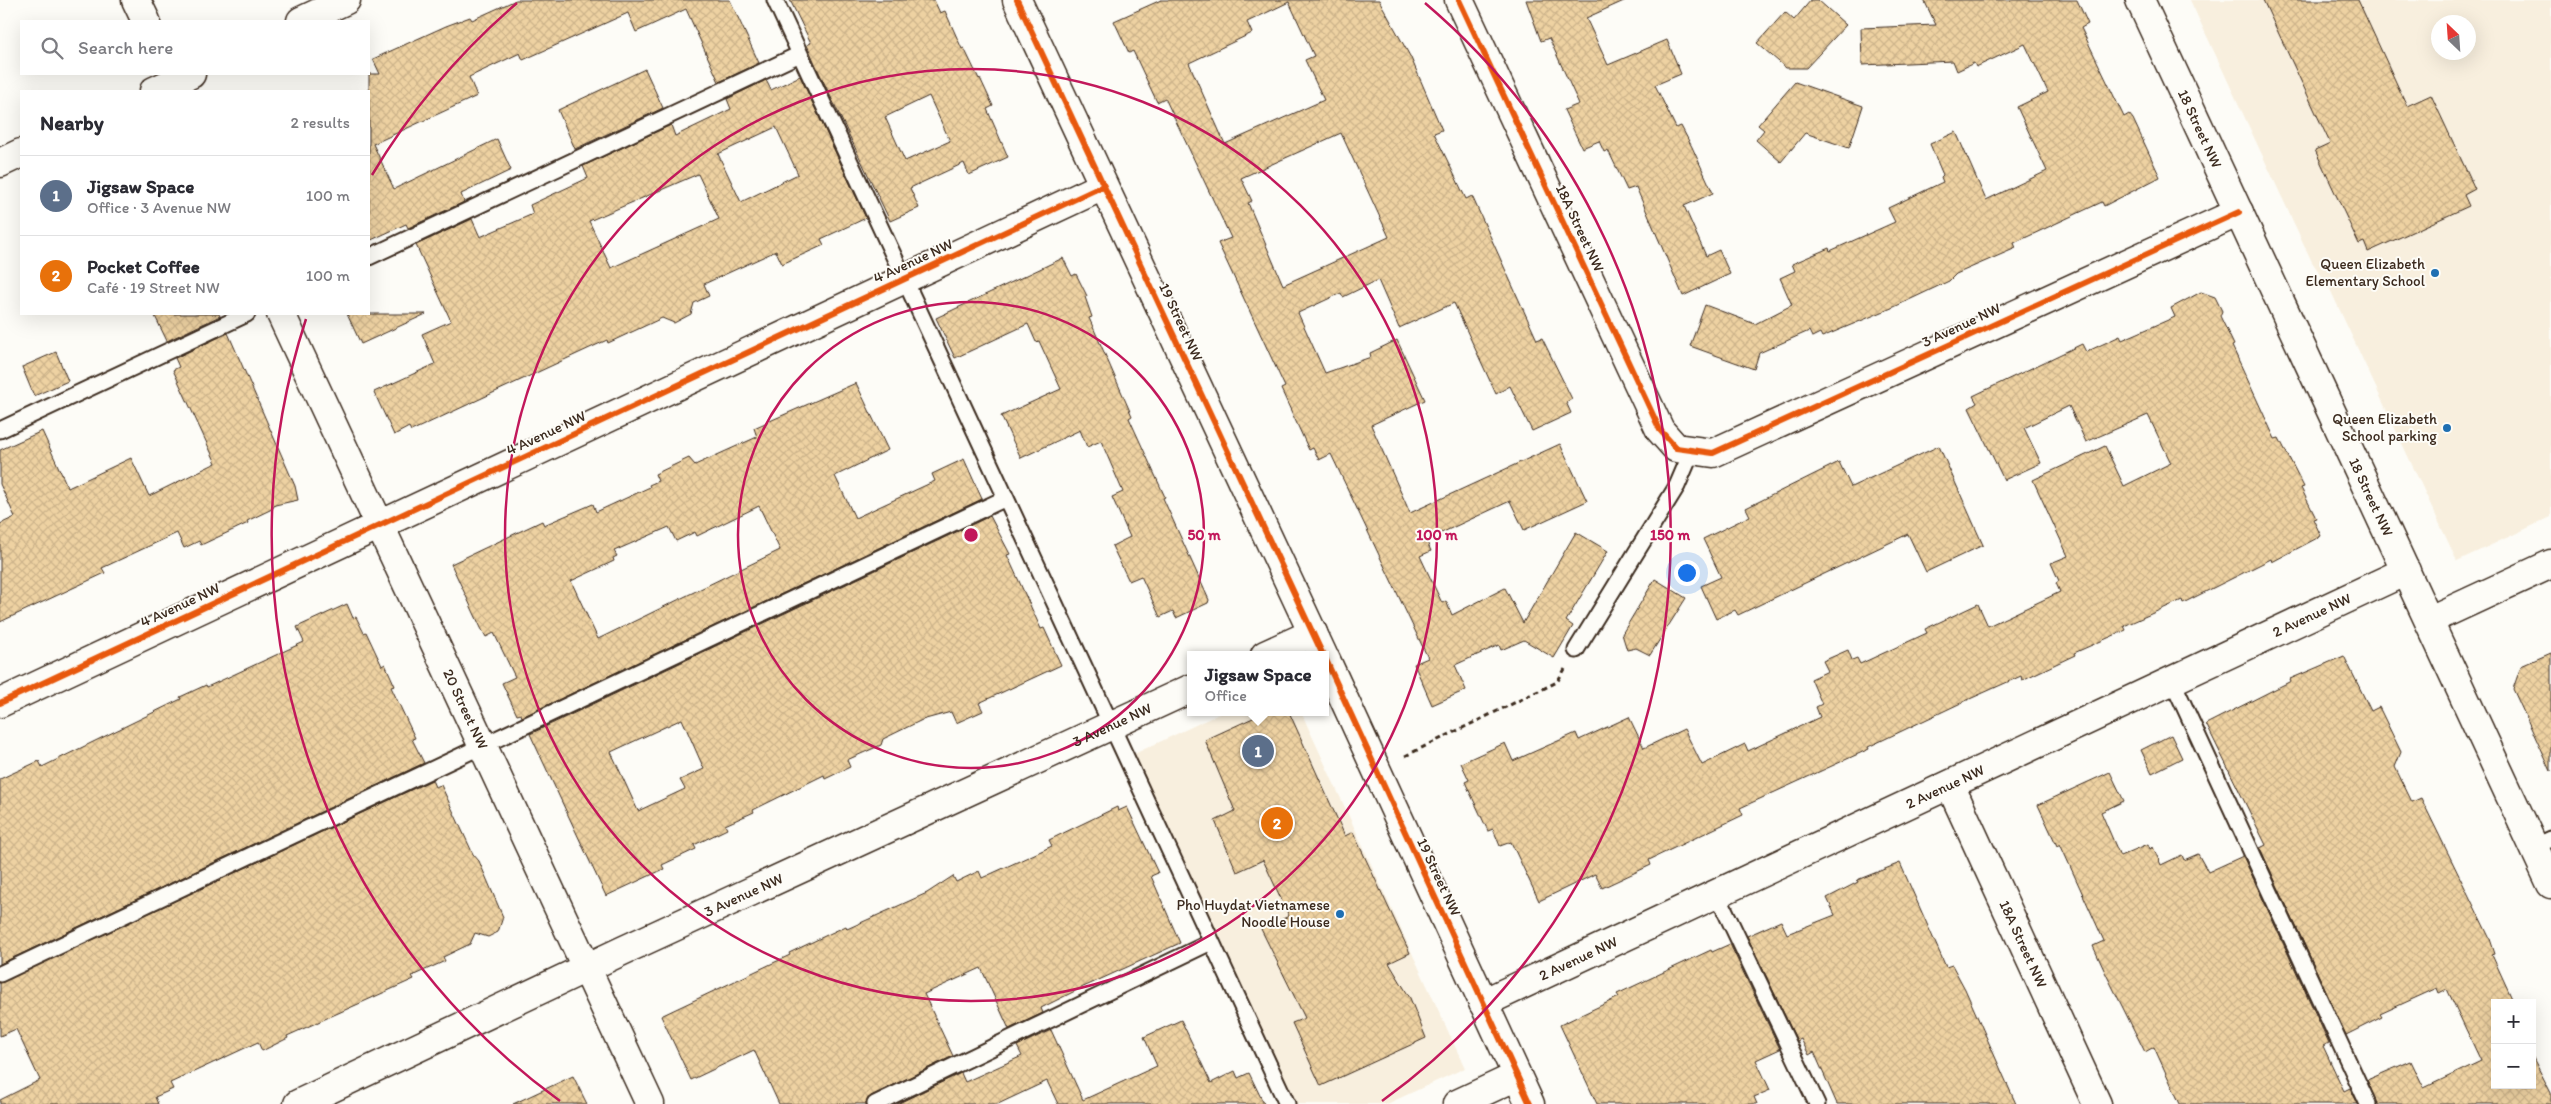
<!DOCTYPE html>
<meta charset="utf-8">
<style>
:root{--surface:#fff;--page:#f7f7f7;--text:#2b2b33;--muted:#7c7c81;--line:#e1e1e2;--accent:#1f6fb2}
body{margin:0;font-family:Itim,sans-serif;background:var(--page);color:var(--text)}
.controls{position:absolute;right:15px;bottom:15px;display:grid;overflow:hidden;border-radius:0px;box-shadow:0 5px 20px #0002}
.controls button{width:45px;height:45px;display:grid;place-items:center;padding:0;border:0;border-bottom:1px solid var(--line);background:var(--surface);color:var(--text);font:25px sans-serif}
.compass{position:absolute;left:2431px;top:15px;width:45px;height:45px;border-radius:50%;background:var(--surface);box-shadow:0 5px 20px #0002;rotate:335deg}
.you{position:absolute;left:1686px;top:572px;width:18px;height:18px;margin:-12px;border:4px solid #fff;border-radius:50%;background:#1a73e8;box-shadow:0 0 0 8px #1a73e833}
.badge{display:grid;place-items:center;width:32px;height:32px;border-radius:50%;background:var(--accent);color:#fff;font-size:16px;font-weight:700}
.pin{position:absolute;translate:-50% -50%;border:2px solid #fff;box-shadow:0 1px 5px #0006}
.popup{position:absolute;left:1187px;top:651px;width:142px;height:65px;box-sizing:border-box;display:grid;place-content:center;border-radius:0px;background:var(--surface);filter:drop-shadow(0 1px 4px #0005);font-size:16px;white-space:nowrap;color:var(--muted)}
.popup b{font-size:19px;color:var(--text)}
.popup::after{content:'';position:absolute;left:50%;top:100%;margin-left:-10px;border:10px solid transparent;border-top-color:var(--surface)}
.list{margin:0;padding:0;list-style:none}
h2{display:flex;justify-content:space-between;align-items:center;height:65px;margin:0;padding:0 20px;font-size:21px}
h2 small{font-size:16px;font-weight:400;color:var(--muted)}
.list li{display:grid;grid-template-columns:32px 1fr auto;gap:15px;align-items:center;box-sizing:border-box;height:80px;padding:0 20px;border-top:1px solid var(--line)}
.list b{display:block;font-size:19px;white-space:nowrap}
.list p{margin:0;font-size:16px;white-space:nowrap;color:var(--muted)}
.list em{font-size:16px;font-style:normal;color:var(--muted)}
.icon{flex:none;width:28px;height:28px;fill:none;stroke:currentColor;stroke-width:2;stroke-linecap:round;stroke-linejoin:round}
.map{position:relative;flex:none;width:2551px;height:1104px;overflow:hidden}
.search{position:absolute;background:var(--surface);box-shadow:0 5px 20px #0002;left:20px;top:20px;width:350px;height:55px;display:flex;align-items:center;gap:12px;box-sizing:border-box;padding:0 18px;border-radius:0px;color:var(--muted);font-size:19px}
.panel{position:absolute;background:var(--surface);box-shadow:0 5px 20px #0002;left:20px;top:90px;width:350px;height:225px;border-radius:0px}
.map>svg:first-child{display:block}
.built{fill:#f8efde;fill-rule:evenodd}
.building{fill:url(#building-cross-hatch);stroke:#3b2a1e;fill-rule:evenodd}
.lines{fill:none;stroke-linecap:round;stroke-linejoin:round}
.lane-casing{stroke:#3b2a1e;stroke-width:19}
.street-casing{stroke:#3b2a1e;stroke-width:31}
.secondary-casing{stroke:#3b2a1e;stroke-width:31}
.path{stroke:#3b2a1e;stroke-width:3;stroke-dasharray:5 4;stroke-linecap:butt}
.lane{stroke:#fdfcf7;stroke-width:15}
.street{stroke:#fdfcf7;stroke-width:28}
.secondary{stroke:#fdfcf7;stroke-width:28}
.cycleway-casing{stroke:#fdfcf7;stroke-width:9}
.cycleway{stroke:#e8590c;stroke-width:6}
.ring{fill:none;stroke:#c2185b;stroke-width:2.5}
.poi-dot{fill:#1f6fb2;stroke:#fdfcf7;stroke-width:2}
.labels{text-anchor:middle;stroke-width:4;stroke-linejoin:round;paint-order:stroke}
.street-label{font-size:15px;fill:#3b2a1e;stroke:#fdfcf7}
.poi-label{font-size:15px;fill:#3b2a1e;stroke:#fdfcf7;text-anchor:end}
.centre{fill:#c2185b;stroke:#fdfcf7;stroke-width:2.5}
.ring-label{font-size:15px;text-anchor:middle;font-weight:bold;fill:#c2185b;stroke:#fdfcf7;stroke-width:4;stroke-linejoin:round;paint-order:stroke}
</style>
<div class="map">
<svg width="2551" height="1104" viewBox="0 0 2551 1104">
<defs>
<pattern id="building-cross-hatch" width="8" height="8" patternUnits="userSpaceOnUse" patternTransform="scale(1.25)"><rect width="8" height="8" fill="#eed2a2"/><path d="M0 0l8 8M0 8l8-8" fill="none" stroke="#cdb48b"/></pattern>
</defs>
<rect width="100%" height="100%" fill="#fdfcf7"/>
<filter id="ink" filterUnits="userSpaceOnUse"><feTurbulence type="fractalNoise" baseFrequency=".02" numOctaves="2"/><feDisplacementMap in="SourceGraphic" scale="10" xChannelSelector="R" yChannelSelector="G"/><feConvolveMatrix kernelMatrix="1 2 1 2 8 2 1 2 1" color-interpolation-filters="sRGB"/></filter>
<g filter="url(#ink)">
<!-- built -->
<path class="built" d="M 2190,0 L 2551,0 L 2551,517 L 2457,561 L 2328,285 L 2312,262 ZM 2438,22 L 2468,22 L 2468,52 L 2438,52 Z
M 1223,712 L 1301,712 L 1465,1068 L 1387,1104 L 1293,1104 L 1132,755 Z"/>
<!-- building -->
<path class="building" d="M 516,0 L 730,0 L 759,63 L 719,82 L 686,9 L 636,32 L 628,13 L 523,60 L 520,53 L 469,77 L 477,96 L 373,144 L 394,189 L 497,139 L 511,170 L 461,194 L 464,202 L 408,228 L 406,224 L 369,241 L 369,74 L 380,74 L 373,59 L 446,26 L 470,17 L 472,20 Z
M 790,0 L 934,0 L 940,13 L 945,11 L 962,49 L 964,48 L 979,79 L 980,78 L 993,106 L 987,109 L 1008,157 L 969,175 L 964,163 L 910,188 L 919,208 L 890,221 L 817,68 L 807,45 L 811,43 ZM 929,96 L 950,141 L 905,161 L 885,117 Z
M 1161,0 L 1379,0 L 1411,58 L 1442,130 L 1434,133 L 1466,199 L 1472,196 L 1537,340 L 1542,338 L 1572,399 L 1566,402 L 1571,413 L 1532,431 L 1510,386 L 1496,394 L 1454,303 L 1399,328 L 1378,280 L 1343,297 L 1341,293 L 1298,313 L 1325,373 L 1371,357 L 1370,353 L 1397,340 L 1425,400 L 1371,425 L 1410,513 L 1560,444 L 1587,501 L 1524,530 L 1510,501 L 1426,540 L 1431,551 L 1420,556 L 1442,603 L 1446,601 L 1452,615 L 1505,588 L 1523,623 L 1576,532 L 1608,551 L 1566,621 L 1573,626 L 1554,658 L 1524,640 L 1501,650 L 1499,645 L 1455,665 L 1466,690 L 1432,705 L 1414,664 L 1428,658 L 1331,454 L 1319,460 L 1313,448 L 1309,450 L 1281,389 L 1285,387 L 1218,243 L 1231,238 L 1165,98 L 1157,102 L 1133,51 L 1129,53 L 1114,21 ZM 1289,2 L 1314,56 L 1305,60 L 1324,100 L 1225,144 L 1189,63 L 1252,33 L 1247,22 ZM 1341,133 L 1389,237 L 1283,285 L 1248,203 L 1252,201 L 1241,178 Z
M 1526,0 L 1626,0 L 1586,18 L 1608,65 L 1667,40 L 1681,74 L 1655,85 L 1676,128 L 1681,126 L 1692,147 L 1713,193 L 1684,206 L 1706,256 L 1719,250 L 1730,274 L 1683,296 L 1636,187 L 1627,190 L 1608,150 L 1604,152 L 1599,141 L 1582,148 L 1564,110 L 1579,104 L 1549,38 L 1541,41 Z
M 1811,0 L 1818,0 L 1846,25 L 1806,68 L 1786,68 L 1757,43 L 1785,12 L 1794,20 Z
M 1924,0 L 2077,0 L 2088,24 L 2081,28 L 2124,117 L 2129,114 L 2133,119 L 2160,177 L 2104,206 L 2102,202 L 2014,243 L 2016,248 L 1956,274 L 1949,281 L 1894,307 L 1822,337 L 1820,333 L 1812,337 L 1809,331 L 1759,353 L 1754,369 L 1690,346 L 1705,305 L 1755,324 L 1792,305 L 1780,278 L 1795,271 L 1792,264 L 1829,248 L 1830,251 L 1895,222 L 1888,208 L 1943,182 L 1941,177 L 1943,175 L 1930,144 L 1956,132 L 1986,200 L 2047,171 L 2017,107 L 2048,92 L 2025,44 L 1976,67 L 1974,63 L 1957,71 L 1953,61 L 1862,65 L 1861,28 L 1936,25 Z
M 2263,0 L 2358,0 L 2407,106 L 2431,95 L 2475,189 L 2464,195 L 2469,206 L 2368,252 L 2364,242 L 2359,244 L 2315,150 L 2330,143 Z
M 645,69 L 663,108 L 575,149 L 558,110 Z
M 800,76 L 866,218 L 821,239 L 824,245 L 782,264 L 776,251 L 704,284 L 709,296 L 694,303 L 691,314 L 674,323 L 662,318 L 608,343 L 607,340 L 411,431 L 409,427 L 394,435 L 374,392 L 435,364 L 422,334 L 451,321 L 416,245 L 472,219 L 480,237 L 533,214 L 530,205 L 588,178 L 583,166 L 671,125 L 675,136 L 731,109 L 727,99 L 766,80 L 771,90 ZM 776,127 L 798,174 L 741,202 L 718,154 ZM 698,174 L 719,219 L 611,268 L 589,221 Z
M 1795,82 L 1863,106 L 1849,148 L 1805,133 L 1781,162 L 1756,140 L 1764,130 L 1758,125 Z
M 1063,258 L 1072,276 L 1076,274 L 1087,296 L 1085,297 L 1092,317 L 1089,318 L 1132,416 L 1129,418 L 1165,497 L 1163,498 L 1209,600 L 1208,603 L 1176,618 L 1173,611 L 1160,617 L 1141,576 L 1129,581 L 1112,546 L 1130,537 L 1112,497 L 1123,492 L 1101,441 L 1087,447 L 1080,430 L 1021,458 L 1001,416 L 1061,389 L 1039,341 L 1036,342 L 1028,324 L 955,358 L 936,318 Z
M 2201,292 L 2215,297 L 2222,311 L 2220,316 L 2234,345 L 2232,346 L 2275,439 L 2279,438 L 2304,487 L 2301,488 L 2316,518 L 2313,519 L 2321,536 L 2272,562 L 2271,559 L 2183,603 L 2182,600 L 2124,626 L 2126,630 L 2074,653 L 2075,655 L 2022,680 L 2021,676 L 1963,702 L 1868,747 L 1869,749 L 1740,808 L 1743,815 L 1649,860 L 1651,865 L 1602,888 L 1595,874 L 1539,901 L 1511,842 L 1500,846 L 1493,829 L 1488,831 L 1465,782 L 1469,780 L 1461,763 L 1505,743 L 1513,761 L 1576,733 L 1579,740 L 1629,717 L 1644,748 L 1684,729 L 1702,765 L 1745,744 L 1748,751 L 1820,717 L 1816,707 L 1822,704 L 1811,679 L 1828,671 L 1823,661 L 1848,650 L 1852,660 L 1857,658 L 1860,664 L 1927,633 L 1925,629 L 1978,604 L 1988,626 L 2060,592 L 2056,583 L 2059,581 L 2051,563 L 2068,556 L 2033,480 L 2105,446 L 2124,486 L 2171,463 L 2148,415 L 2086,442 L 2069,406 L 2024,428 L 2041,463 L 2004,480 L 1969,408 L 1977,403 L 1973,396 L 2082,344 L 2086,352 L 2120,336 L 2122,340 L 2175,317 L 2171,308 Z
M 154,314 L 219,314 L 220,316 L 167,341 Z
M 347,314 L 426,314 L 361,344 Z
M 228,333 L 295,486 L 298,500 L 275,505 L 272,509 L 247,521 L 248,523 L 201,545 L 199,541 L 184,548 L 177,533 L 102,568 L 105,573 L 0,622 L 0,524 L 15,517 L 0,484 L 0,450 L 42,431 L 68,488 L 131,458 L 149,496 L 216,463 L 173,370 L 179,367 L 175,358 Z
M 56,352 L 68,381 L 34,396 L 22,367 Z
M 856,383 L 888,450 L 835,476 L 855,518 L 935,481 L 932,474 L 964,459 L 982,499 L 522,717 L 521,714 L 517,715 L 502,683 L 515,677 L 494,633 L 486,637 L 481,628 L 451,564 L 542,521 L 544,525 L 593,504 L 596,512 L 650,487 L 649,485 L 658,481 L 655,474 L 689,458 L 695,465 L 757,437 L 754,428 ZM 759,506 L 780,550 L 598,639 L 571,581 L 614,561 L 613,558 L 617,556 L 614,551 L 669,527 L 676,541 L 695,532 L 697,536 Z
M 1939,446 L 1983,545 L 1926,572 L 1908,534 L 1738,615 L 1735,610 L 1716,619 L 1701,586 L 1721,577 L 1703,539 L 1750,516 L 1746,508 L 1839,462 L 1851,487 Z
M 990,516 L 1010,554 L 1007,555 L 1041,629 L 1044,628 L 1061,665 L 979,703 L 983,711 L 956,723 L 951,712 L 922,720 L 883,739 L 881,745 L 847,760 L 850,767 L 825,779 L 824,775 L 753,810 L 754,812 L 725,825 L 727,829 L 694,845 L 696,849 L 662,865 L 664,869 L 606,896 L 530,734 ZM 682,719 L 704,769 L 680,780 L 685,789 L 638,811 L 611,752 Z
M 1655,579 L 1686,598 L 1650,655 L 1636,648 L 1627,650 L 1622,634 Z
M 347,604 L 353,618 L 356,617 L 364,633 L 366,632 L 382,666 L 385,664 L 395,686 L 391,687 L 415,738 L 412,739 L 424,763 L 0,964 L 0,779 L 39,761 L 42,767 L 181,699 L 180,697 L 206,685 L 207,687 L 304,642 L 297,627 Z
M 2551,653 L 2551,771 L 2513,689 L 2521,666 Z
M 2344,656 L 2371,711 L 2379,707 L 2401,752 L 2395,767 L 2412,802 L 2421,798 L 2490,939 L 2495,954 L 2492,955 L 2514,1003 L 2495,1003 L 2495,1085 L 2532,1085 L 2532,1056 L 2551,1093 L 2551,1104 L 2377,1104 L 2367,1080 L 2411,1061 L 2424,1088 L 2481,1061 L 2447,989 L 2439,993 L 2437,988 L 2380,1014 L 2382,1017 L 2346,1035 L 2260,848 L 2266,845 L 2206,724 L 2291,681 L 2290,679 Z
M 1266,712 L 1289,712 L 1345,836 L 1353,832 L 1410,953 L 1389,963 L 1410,998 L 1426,1038 L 1321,1086 L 1292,1023 L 1305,1018 L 1261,929 L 1289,916 L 1263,860 L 1237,872 L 1215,821 L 1235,811 L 1205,740 Z
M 2171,735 L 2182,758 L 2152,773 L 2141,750 Z
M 2110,772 L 2124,801 L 2101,812 L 2120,856 L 2148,844 L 2150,849 L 2153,847 L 2161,865 L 2182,855 L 2184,860 L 2198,854 L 2208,872 L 2243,856 L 2329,1043 L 2323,1046 L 2344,1091 L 2350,1088 L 2358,1104 L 2180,1104 L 2154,1047 L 2145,1052 L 2105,972 L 2093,946 L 2104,941 L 2060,844 L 2057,846 L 2038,805 Z
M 432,780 L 435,787 L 441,785 L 473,854 L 479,861 L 503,917 L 498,932 L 488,937 L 475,933 L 470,944 L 443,957 L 445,961 L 412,976 L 414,979 L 287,1036 L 288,1038 L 262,1051 L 258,1042 L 170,1083 L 173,1089 L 155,1097 L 158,1104 L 0,1104 L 0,1100 L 40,1080 L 16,1029 L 0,1036 L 0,983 Z
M 1117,807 L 1118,811 L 1127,807 L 1158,873 L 1151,876 L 1180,943 L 1079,989 L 1041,1008 L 1043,1013 L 1009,1029 L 981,968 L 924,994 L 953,1056 L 871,1096 L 866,1104 L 779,1104 L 754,1050 L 691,1080 L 661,1016 L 790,955 L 789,953 L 846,926 L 847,929 L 927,893 L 953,876 L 956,882 L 979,871 L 982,878 L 1052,846 L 1049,840 Z
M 1900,863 L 1946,967 L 1952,965 L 1965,989 L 2016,1104 L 1837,1104 L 1814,1052 L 1809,1055 L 1801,1039 L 1797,1041 L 1747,936 L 1781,921 L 1787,934 L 1835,915 L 1827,898 L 1858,882 L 1857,880 Z
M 1730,944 L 1780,1049 L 1756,1060 L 1770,1090 L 1754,1097 L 1757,1104 L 1597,1104 L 1560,1025 L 1619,997 L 1617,994 L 1711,950 L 1712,952 Z
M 1181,1020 L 1211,1083 L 1235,1071 L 1238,1078 L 1249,1073 L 1264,1104 L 1058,1104 L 1047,1081 L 998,1104 L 897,1104 L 961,1073 L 965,1082 L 1022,1056 L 1017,1046 L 1051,1030 L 1083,1100 L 1157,1066 L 1144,1037 Z
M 573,1076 L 587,1104 L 513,1104 Z"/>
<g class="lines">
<!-- lane casing -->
<g class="lane-casing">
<path id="lane" d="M 775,0 L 1287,1104
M 369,257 L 800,54
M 0,430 L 247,314
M 1576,650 L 1677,486 L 1692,451
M 2172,680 L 2368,1104
M 2534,847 L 2551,839
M 1717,894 L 1817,1104
M 0,974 L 1006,498
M 875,1104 L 1211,942"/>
</g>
<!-- street casing -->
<g class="street-casing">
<g id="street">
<path d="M 136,0 L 146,21"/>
<path d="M 1459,0 L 1660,430 L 1676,448 L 1713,453 L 2239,212"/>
<path id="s1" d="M 2140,0 L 2551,884"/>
<path id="s2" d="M 281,314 L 650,1104"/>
<path d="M 2430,620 L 2551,564"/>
<path d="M 1265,655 L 1313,633"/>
<path d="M 0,703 L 1103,186"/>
<path id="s3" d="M 1950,785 L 2097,1104"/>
<path id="s4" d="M 1483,1003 L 2406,571"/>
<path id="s5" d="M 298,1104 L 622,951 L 1190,689"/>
<path d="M 1457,1104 L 1517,1076"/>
</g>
</g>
<!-- secondary casing -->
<g class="secondary-casing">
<path id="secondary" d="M 1017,0 L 1323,655
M 301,21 L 346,0
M 154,91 L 191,74
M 0,163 L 21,153
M 1326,660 L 1530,1104"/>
</g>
<!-- path -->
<path class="path" d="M 1405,756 L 1557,682 L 1565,669"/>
<!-- lane -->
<use href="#lane" class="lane"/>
<!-- street -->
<use href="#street" class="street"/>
<!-- secondary -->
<use href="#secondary" class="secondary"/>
<!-- cycleway casing -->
<g class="cycleway-casing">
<path id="cycleway" d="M 1017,0 L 1323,655
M 1459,0 L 1660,430 L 1676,448 L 1713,453 L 2239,212
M 1326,660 L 1530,1104
M 0,703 L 1103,186"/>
</g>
<!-- cycleway -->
<use href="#cycleway" class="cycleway"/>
</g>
</g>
<!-- distance rings -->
<g class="ring">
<circle cx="971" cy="535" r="233"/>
<circle cx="971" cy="535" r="466"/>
<path d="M560 1101A699 699 0 0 1 306 319M372 175A699 699 0 0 1 517 3M1425 3A699 699 0 0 1 1382 1101"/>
</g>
<!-- markers -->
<g class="poi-dot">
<circle cx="2435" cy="273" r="5"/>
<circle cx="2447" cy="428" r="5"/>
<circle cx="1340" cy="914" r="5"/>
</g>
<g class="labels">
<!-- street labels -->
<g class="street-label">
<text dy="5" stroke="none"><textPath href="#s1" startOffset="142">18 Street NW</textPath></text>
<text transform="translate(1580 228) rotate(65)" y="5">18A Street NW</text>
<text transform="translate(913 261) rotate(-25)" y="5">4 Avenue NW</text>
<text transform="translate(1181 322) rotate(65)" y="5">19 Street NW</text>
<text transform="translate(1961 325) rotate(-25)" y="5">3 Avenue NW</text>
<text transform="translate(546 433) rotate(-25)" y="5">4 Avenue NW</text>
<text dy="5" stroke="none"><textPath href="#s1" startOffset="548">18 Street NW</textPath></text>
<text transform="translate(180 605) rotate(-25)" y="5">4 Avenue NW</text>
<text dy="5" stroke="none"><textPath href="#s4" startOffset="915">2 Avenue NW</textPath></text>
<text dy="5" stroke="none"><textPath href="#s2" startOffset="436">20 Street NW</textPath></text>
<text dy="5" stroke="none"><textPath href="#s5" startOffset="898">3 Avenue NW</textPath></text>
<text dy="5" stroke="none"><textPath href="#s4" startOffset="510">2 Avenue NW</textPath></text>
<text transform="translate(1439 877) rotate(65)" y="5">19 Street NW</text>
<text dy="5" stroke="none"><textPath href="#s5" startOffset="492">3 Avenue NW</textPath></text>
<text dy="5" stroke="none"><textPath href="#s3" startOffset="175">18A Street NW</textPath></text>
<text dy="5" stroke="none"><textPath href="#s4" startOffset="105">2 Avenue NW</textPath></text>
</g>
<!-- poi labels -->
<g class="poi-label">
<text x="2425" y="269">Queen Elizabeth<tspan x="2425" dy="17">Elementary School</tspan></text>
<text x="2437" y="424">Queen Elizabeth<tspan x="2437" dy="17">School parking</tspan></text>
<text x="1330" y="910">Pho Huydat Vietnamese<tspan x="1330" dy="17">Noodle House</tspan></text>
</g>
</g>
<circle cx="971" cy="535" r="8" class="centre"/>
<g class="ring-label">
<text x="1204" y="540">50 m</text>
<text x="1437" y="540">100 m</text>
<text x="1670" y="540">150 m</text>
</g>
</svg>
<div class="controls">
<button>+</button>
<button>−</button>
</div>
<svg class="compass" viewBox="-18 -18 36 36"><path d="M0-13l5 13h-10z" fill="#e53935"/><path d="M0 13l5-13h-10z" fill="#7c7c81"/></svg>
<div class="you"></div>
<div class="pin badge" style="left:1258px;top:751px;background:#5c6f8a">1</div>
<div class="popup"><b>Jigsaw Space</b>Office</div>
<div class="pin badge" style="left:1277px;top:823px;background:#e8710a">2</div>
<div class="search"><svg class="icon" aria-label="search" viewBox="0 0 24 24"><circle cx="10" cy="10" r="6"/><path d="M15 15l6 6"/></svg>Search here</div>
<section class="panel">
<h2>Nearby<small>2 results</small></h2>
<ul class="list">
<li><span class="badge" style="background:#5c6f8a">1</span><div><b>Jigsaw Space</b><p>Office · 3 Avenue NW</p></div><em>100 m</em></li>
<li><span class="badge" style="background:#e8710a">2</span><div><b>Pocket Coffee</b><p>Café · 19 Street NW</p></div><em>100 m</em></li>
</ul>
</section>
</div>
